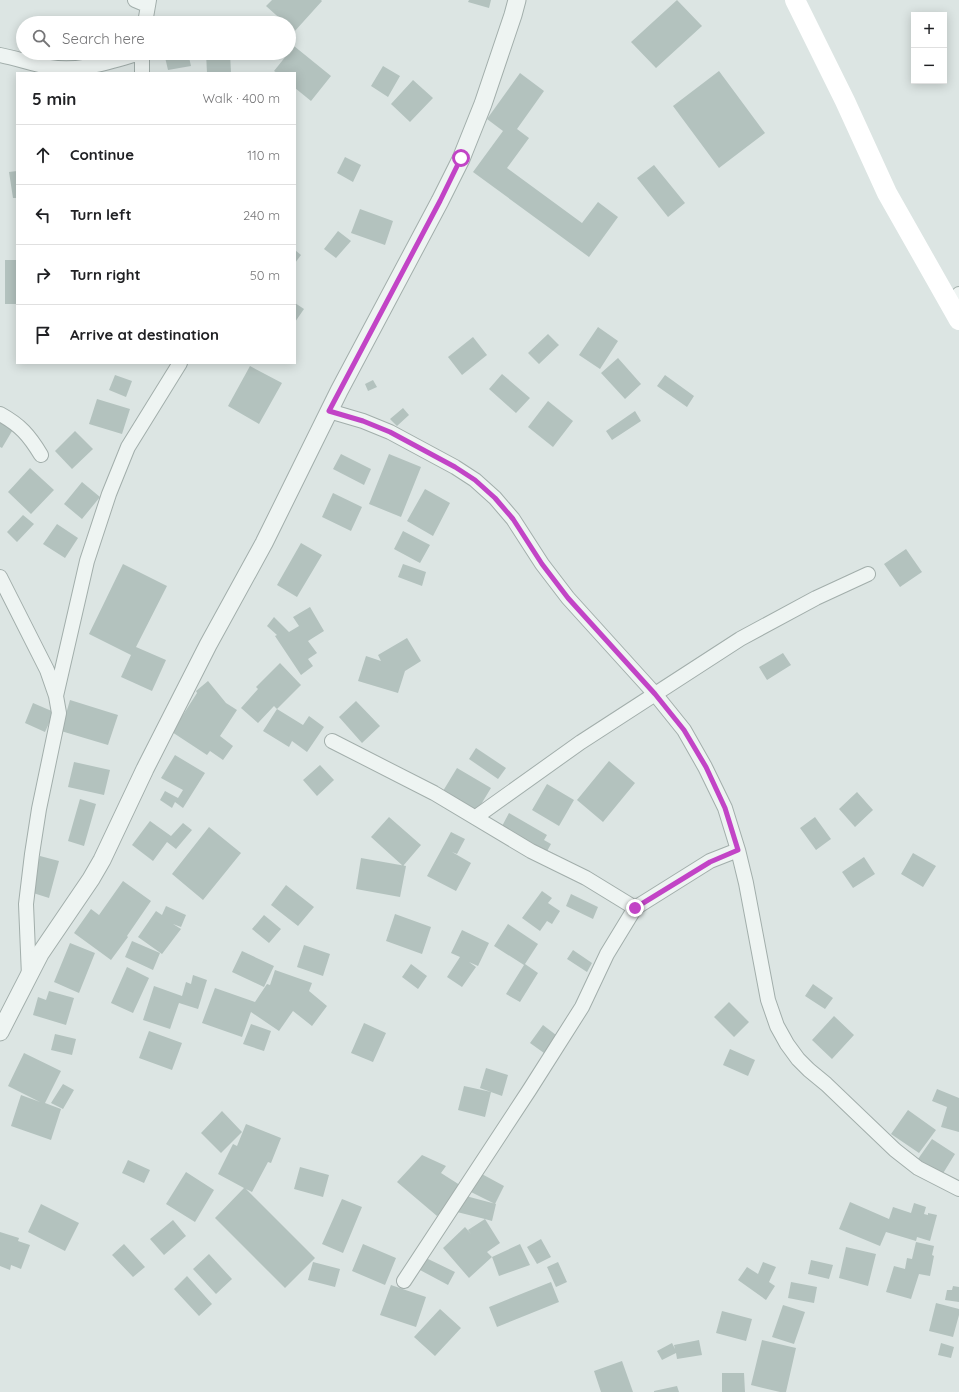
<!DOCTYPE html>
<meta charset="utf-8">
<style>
:root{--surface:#fff;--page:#f6f6f6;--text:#202124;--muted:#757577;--line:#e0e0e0}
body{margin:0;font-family:Quicksand,sans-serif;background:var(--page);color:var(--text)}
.controls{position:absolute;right:12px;top:12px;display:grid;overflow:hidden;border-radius:0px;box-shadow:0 2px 10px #0003}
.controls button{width:36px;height:36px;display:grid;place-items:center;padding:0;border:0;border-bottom:1px solid var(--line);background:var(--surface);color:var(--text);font:20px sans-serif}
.stop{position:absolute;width:12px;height:12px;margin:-9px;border:3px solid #c244c6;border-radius:50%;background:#fff}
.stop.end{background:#c244c6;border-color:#fff;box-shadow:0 1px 4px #0008}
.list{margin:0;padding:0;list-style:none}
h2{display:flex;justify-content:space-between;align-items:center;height:52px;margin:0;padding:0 16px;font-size:17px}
h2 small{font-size:13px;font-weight:400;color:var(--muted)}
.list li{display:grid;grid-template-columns:26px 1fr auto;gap:12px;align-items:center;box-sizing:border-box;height:60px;padding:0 16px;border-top:1px solid var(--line)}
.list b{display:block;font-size:15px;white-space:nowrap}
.list em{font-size:13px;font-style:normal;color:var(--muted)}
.icon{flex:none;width:22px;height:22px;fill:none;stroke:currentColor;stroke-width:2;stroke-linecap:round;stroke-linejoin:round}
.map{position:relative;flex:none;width:959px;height:1392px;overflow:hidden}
.search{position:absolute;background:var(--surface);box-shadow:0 2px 10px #0003;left:16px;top:16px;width:280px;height:44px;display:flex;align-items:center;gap:10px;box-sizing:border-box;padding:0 14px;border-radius:22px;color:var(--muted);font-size:15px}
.panel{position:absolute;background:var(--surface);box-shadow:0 2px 10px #0003;left:16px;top:72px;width:280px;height:292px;border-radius:0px}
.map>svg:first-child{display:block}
.building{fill:#b3c2be}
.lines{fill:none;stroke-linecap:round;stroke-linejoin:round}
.minor-casing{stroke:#a2aeab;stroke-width:16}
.tertiary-casing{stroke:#a2aeab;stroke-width:19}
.minor{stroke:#eef4f2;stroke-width:14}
.tertiary{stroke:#eef4f2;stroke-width:17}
.secondary{stroke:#fff;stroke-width:20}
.route{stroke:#c244c6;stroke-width:5}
</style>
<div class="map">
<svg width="959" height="1392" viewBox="0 0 959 1392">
<rect width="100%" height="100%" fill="#dce5e3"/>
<!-- building -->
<path class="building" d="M 272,0 L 321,0 L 322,1 L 294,32 L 289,27 L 289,23 L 285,23 L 266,6 Z
M 469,0 L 491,0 L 489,8 L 468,2 Z
M 677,0 L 702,26 L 656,68 L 631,42 Z
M 112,17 L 112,23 L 76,23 L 76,21 Z
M 294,46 L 331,76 L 311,101 L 295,88 L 295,73 L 277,73 L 274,71 Z
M 80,53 L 95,53 L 95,54 L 80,56 Z
M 164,53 L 188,53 L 191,66 L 168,70 Z
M 206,53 L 230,53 L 231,73 L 207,73 Z
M 383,66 L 400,76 L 388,97 L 371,86 Z
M 719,71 L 765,133 L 719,168 L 673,106 Z
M 520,73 L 544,91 L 517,129 L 529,138 L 507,168 L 582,223 L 598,202 L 618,217 L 589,257 L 473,172 L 503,131 L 487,119 Z
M 413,80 L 433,98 L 410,122 L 391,104 Z
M 345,157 L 361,165 L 353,182 L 337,173 Z
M 654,165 L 685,203 L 668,217 L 637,178 Z
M 17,171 L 17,198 L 13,198 L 9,172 Z
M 360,209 L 393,221 L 385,245 L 351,233 Z
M 338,231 L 351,241 L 336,258 L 324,249 Z
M 295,250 L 301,255 L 295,263 Z
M 5,260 L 17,260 L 17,304 L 5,304 Z
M 295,303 L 304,309 L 295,322 Z
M 598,327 L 618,341 L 600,369 L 579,355 Z
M 548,334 L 559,345 L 539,364 L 528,353 Z
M 473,337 L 487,355 L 462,375 L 448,357 Z
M 618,358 L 641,384 L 625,399 L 601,373 Z
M 250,366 L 282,383 L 259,424 L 228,406 Z
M 502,374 L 530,398 L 516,413 L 489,389 Z
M 115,375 L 132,381 L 126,397 L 109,390 Z
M 665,375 L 694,396 L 687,407 L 657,386 Z
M 373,380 L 377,387 L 368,391 L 365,384 Z
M 97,399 L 130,409 L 122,434 L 89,424 Z
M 548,401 L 573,421 L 553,447 L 528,427 Z
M 403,408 L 409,415 L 397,426 L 390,419 Z
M 635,411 L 641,421 L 612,440 L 606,431 Z
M 0,417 L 15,426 L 2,448 L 0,447 Z
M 75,431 L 93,449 L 72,469 L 55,451 Z
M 341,454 L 371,469 L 364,485 L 333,469 Z
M 389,454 L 421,467 L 401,517 L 369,504 Z
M 30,468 L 54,490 L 31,514 L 8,492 Z
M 82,482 L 100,497 L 82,519 L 64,504 Z
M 425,489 L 450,503 L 433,536 L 407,521 Z
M 333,493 L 362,507 L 351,531 L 322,517 Z
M 23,515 L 34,524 L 17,542 L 7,532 Z
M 57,524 L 78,538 L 65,558 L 43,544 Z
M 403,531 L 430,545 L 420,563 L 394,549 Z
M 301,543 L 322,555 L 297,597 L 277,585 Z
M 906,549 L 922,572 L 900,587 L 884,564 Z
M 123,564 L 167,586 L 136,647 L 166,660 L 152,691 L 121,677 L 131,655 L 89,634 Z
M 403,564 L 426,572 L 422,586 L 398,577 Z
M 310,607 L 324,631 L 308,641 L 317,653 L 308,659 L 313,666 L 301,675 L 275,636 L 277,635 L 267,626 L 274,617 L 289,632 L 299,626 L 293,617 Z
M 407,638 L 421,661 L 405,671 L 398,693 L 358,681 L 366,656 L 381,661 L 378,655 Z
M 783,653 L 791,665 L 767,680 L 759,667 Z
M 280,663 L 301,685 L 277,709 L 303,725 L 309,716 L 324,727 L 307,752 L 292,741 L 289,747 L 263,731 L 277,709 L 274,706 L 258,723 L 241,708 L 258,689 L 256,687 Z
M 208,681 L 226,703 L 237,710 L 220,736 L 233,746 L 223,760 L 210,751 L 207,755 L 172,732 L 197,693 L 196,691 Z
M 70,700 L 118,715 L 108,745 L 61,731 Z
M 356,701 L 380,726 L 362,743 L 339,717 Z
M 33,703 L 54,712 L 45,732 L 25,723 Z
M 476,748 L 506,768 L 498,779 L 469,759 Z
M 175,755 L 205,773 L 183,808 L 175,802 L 172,808 L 160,800 L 165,791 L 178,798 L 183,790 L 161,778 Z
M 609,761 L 635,783 L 603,822 L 577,800 Z
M 74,762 L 110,770 L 104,795 L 68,787 Z
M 320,765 L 334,780 L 317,796 L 303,780 Z
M 457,768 L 491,788 L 477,811 L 443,791 Z
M 547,784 L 574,800 L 559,826 L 532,810 Z
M 857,792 L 873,810 L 855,827 L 839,809 Z
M 80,799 L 96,804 L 84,846 L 68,841 Z
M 509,813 L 547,835 L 544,840 L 551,844 L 546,853 L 501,828 Z
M 389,817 L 421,845 L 403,866 L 371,837 Z
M 815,817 L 831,839 L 816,850 L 800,828 Z
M 150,821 L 171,836 L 183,823 L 192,830 L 176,849 L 167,842 L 153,861 L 132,845 Z
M 209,827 L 241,853 L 203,900 L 172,874 Z
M 451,832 L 465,839 L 457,854 L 452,852 L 471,863 L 456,891 L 427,876 Z
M 913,853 L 936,866 L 923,887 L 901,874 Z
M 40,856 L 59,861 L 49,898 L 30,892 Z
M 864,857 L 875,874 L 853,888 L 842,872 Z
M 361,858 L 406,866 L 400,897 L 356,889 Z
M 123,881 L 151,901 L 127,936 L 128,937 L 111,960 L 74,933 L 91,909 L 99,915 Z
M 286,885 L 314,907 L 298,926 L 271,905 Z
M 542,891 L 552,898 L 548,903 L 560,911 L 552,924 L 547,921 L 540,931 L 522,918 Z
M 571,894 L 598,907 L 593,919 L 566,906 Z
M 166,906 L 186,915 L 181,927 L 173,924 L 181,929 L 162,954 L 138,937 L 156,911 L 162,915 Z
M 395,914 L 431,927 L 422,954 L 386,941 Z
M 264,915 L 281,929 L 269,943 L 252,929 Z
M 508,924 L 538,944 L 525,964 L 538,973 L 520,1002 L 506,994 L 524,965 L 494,946 Z
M 462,930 L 489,943 L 478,966 L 469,962 L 476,967 L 462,987 L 447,977 L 460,957 L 451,953 Z
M 132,941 L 160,953 L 153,970 L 125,957 Z
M 70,943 L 95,953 L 79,993 L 54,982 Z
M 304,945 L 330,954 L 323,976 L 297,967 Z
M 573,950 L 592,963 L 587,972 L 567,959 Z
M 242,951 L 274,966 L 264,987 L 232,972 Z
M 411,964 L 427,976 L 418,989 L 402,977 Z
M 127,967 L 149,978 L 133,1013 L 111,1003 Z
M 275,970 L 312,983 L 309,991 L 327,1006 L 312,1026 L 293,1011 L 279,1031 L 251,1012 L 242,1037 L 202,1023 L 215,988 L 255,1002 L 267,984 L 270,985 Z
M 193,975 L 207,980 L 198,1009 L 179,1003 L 170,1029 L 143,1020 L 154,986 L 182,996 L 186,982 L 191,984 Z
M 813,984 L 833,998 L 825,1009 L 805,996 Z
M 49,991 L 74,998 L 66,1025 L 33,1015 L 38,997 L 46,1000 Z
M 729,1002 L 749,1022 L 734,1037 L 714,1017 Z
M 834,1016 L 854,1035 L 832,1059 L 812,1040 Z
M 364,1023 L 386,1033 L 373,1062 L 351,1053 Z
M 251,1024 L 271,1031 L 264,1051 L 243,1044 Z
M 543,1025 L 556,1035 L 544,1053 L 530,1043 Z
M 149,1031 L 182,1043 L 172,1070 L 139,1058 Z
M 55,1034 L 76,1039 L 72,1055 L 51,1050 Z
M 730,1049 L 755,1060 L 748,1076 L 723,1065 Z
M 24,1053 L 61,1071 L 45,1103 L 61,1109 L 51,1140 L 11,1126 L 21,1095 L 40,1102 L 8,1086 Z
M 486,1068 L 508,1075 L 502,1096 L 480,1088 Z
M 63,1084 L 74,1090 L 63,1109 L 51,1103 Z
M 464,1086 L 491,1092 L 485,1117 L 458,1110 Z
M 937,1089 L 959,1098 L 959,1132 L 941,1127 L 947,1107 L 932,1101 Z
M 908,1110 L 936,1130 L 919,1153 L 891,1134 Z
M 222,1111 L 242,1132 L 221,1153 L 201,1133 Z
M 246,1124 L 281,1138 L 271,1163 L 268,1162 L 252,1192 L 246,1189 L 315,1258 L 285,1288 L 215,1218 L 244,1188 L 218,1174 L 233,1144 L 237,1146 Z
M 932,1139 L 955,1154 L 942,1175 L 918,1159 Z
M 422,1155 L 446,1166 L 441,1173 L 463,1187 L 437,1216 L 397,1182 Z
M 128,1160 L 150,1170 L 144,1183 L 122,1173 Z
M 300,1167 L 329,1175 L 323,1197 L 294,1189 Z
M 186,1172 L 214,1190 L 195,1222 L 166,1204 Z
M 480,1173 L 504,1186 L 495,1204 L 471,1192 Z
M 462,1195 L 496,1204 L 492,1221 L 485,1219 L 500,1243 L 487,1252 L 492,1257 L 469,1278 L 443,1248 L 465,1227 L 471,1234 L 468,1230 L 485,1219 L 457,1212 Z
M 342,1199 L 362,1207 L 343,1253 L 322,1244 Z
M 850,1202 L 889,1219 L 893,1207 L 911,1213 L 914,1203 L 926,1207 L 924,1214 L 928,1215 L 928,1213 L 937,1215 L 930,1241 L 917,1237 L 916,1241 L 886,1232 L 880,1246 L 839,1229 Z
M 41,1204 L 79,1223 L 65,1251 L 28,1232 Z
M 173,1220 L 186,1236 L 164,1255 L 150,1239 Z
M 0,1232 L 19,1238 L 18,1241 L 30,1245 L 21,1269 L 11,1265 L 10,1270 L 0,1266 Z
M 541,1239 L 551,1257 L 537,1264 L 527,1247 Z
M 916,1242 L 934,1246 L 932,1255 L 934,1256 L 930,1276 L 919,1274 L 911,1299 L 886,1292 L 894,1266 L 905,1269 L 907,1258 L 912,1259 Z
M 124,1244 L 145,1267 L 133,1277 L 112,1255 Z
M 363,1244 L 396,1258 L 385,1285 L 352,1271 Z
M 520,1244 L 530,1265 L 499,1276 L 492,1257 Z
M 846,1247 L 876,1254 L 868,1286 L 839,1278 Z
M 209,1254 L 232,1279 L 216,1294 L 193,1269 Z
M 426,1258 L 455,1272 L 448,1285 L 420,1270 Z
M 811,1260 L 833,1265 L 829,1279 L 808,1274 Z
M 313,1262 L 340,1269 L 335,1287 L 308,1280 Z
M 558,1262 L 567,1282 L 556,1287 L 547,1267 Z
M 763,1262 L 776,1267 L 769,1282 L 775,1286 L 766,1300 L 738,1280 L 747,1267 L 758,1274 Z
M 187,1276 L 212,1304 L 199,1316 L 174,1289 Z
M 551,1282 L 559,1302 L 497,1327 L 489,1307 Z
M 791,1282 L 817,1287 L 814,1303 L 788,1298 Z
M 391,1285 L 426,1297 L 416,1327 L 380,1315 Z
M 953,1286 L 959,1287 L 959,1302 L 945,1300 L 947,1290 L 952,1290 Z
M 936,1303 L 959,1309 L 959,1315 L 953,1337 L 929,1331 Z
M 783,1305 L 805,1312 L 794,1344 L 772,1337 Z
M 440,1309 L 461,1328 L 435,1356 L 414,1337 Z
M 722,1311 L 752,1319 L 746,1341 L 716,1333 Z
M 699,1340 L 702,1355 L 677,1359 L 676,1353 L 662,1360 L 657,1351 L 672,1343 L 675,1349 L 674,1345 Z
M 762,1340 L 796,1348 L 786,1392 L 780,1392 L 751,1385 Z
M 941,1343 L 954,1347 L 951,1358 L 938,1355 Z
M 622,1361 L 633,1392 L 601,1392 L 594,1371 Z
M 722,1373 L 744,1373 L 745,1392 L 722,1392 Z
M 677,1386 L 679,1392 L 654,1392 L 654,1391 Z"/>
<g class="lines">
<!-- minor casing -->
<g class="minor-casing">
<path id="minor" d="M 135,0 L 147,5
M 145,23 L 149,0
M 142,53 L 142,73
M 0,55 C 16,58 32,64 49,67 C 80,72 111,62 140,53
M 954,311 L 959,294
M 329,411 L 363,421 L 390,432 L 455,467 L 475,480 L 495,498 L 513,519 L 542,564 L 568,598 L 655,694 L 684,730 L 705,767 L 725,808 L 738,850 L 746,883 L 768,1000 L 777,1026 L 787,1044 L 798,1059 L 809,1070 L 826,1084 L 895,1150 L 918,1168 L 959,1189
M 0,414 C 20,425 29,435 41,455
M 0,577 L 47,670 L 56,696 L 59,713 L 39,809 L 32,854 L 26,904 L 29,976
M 56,696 L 87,561 L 109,494 L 128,447 L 180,363
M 332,741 L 434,793 L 531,851 L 586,878 L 635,908
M 476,817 L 581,742 L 740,639 L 816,598 L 868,574
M 404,1281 L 530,1089 L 582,1007 L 607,954 L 635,908 L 710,861 L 738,850"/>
</g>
<!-- tertiary casing -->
<g class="tertiary-casing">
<path id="tertiary" d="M 0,1032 L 40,954 L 91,879 L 102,860 L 145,769 L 208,645 L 264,543 L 339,391 L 440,201 L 461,159 L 483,104 L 513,15 L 517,0"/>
</g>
<!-- minor -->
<use href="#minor" class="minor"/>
<!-- tertiary -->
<use href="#tertiary" class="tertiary"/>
<!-- secondary -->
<path class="secondary" d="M 795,0 L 845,101 L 887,193 L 959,320"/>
</g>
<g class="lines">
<!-- route -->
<path class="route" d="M 461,158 L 440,201 L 329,411 L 363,421 L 390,432 L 455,467 L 475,480 L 495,498 L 513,519 L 542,564 L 568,598 L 655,694 L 684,730 L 706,767 L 725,808 L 738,850 L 710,862 L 635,908"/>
</g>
</svg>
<div class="controls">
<button>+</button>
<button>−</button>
</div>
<div class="stop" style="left:461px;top:158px"></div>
<div class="stop end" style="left:635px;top:908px"></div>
<div class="search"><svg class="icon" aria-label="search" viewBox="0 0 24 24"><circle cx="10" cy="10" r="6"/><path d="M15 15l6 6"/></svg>Search here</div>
<section class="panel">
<h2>5 min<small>Walk · 400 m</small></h2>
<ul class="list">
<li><svg class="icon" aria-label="ahead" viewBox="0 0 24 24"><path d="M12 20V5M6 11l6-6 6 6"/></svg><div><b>Continue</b></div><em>110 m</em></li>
<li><svg class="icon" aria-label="left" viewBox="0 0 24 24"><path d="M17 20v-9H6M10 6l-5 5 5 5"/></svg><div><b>Turn left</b></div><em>240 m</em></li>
<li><svg class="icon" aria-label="right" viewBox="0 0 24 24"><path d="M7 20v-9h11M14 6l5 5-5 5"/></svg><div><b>Turn right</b></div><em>50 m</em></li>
<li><svg class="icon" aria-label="arrive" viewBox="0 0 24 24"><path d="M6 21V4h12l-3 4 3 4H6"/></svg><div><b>Arrive at destination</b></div></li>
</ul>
</section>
</div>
